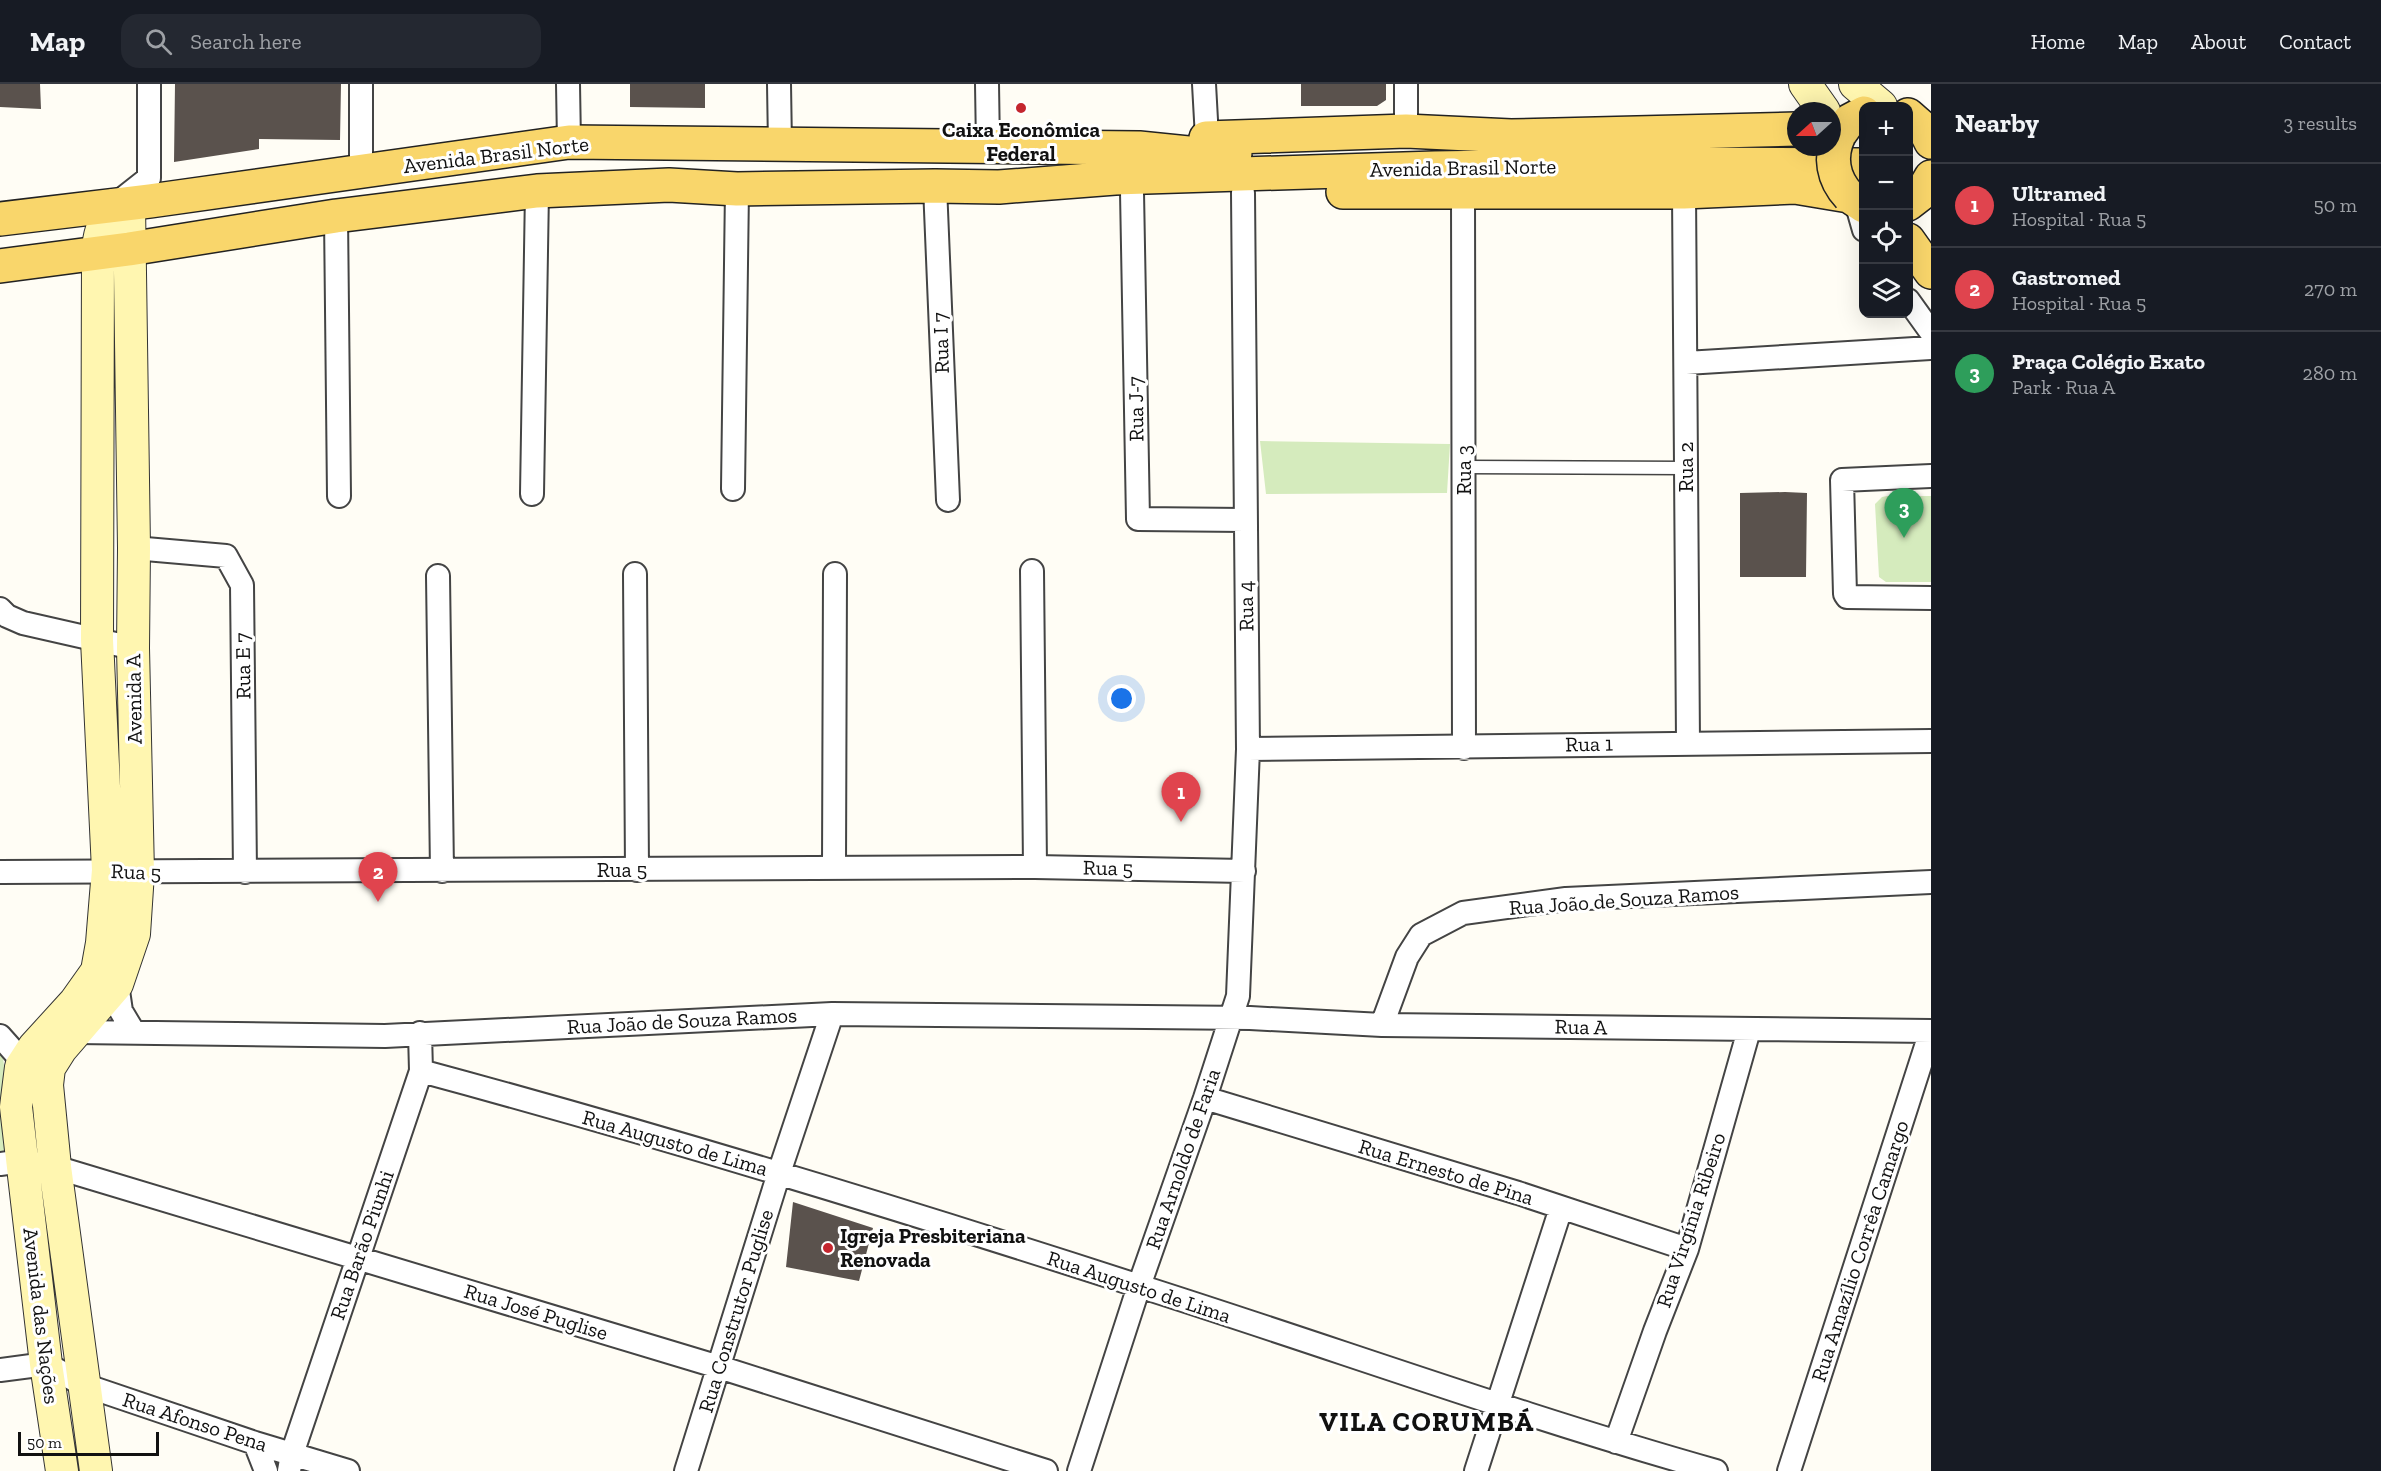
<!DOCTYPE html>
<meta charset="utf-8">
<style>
:root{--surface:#171b24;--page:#242831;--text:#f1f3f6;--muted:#9ea1a6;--line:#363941;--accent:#c4262e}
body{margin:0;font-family:"Zilla Slab",serif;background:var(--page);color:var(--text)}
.controls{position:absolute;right:18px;top:18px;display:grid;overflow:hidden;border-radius:12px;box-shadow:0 6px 24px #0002}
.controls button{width:54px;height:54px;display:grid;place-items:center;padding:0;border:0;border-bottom:2px solid var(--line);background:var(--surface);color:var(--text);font:30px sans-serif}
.compass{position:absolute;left:1787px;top:18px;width:54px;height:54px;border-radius:50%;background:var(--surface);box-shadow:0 6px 24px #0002;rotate:249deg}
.scale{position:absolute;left:18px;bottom:15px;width:141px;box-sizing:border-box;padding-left:6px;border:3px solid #111;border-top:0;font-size:16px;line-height:21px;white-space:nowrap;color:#111;-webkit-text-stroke:4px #fff;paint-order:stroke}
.you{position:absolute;left:1122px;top:615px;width:21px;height:21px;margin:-15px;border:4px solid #fff;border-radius:50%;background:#1a73e8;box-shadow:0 0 0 9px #1a73e833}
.badge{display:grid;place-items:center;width:39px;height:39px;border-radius:50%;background:var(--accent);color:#fff;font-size:20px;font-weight:700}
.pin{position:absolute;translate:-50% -50px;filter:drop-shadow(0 2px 3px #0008)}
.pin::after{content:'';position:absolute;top:32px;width:21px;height:18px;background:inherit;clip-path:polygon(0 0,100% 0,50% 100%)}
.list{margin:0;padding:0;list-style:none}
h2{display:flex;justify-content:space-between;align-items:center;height:78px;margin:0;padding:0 24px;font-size:26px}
h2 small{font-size:20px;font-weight:400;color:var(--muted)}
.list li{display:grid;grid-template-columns:39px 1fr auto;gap:18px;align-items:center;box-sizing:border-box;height:84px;padding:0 24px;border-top:2px solid var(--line)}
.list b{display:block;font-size:22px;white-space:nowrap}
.list p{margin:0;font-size:20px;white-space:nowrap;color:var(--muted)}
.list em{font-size:20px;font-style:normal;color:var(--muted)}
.icon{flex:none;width:33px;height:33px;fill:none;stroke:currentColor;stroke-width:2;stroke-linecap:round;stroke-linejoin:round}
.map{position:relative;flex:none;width:1931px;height:1387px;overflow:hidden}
header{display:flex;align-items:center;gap:36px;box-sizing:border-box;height:84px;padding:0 30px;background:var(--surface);border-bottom:2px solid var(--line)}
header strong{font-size:28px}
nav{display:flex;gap:33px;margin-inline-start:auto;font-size:21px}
.search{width:420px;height:54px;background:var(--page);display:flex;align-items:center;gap:15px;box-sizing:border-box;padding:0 21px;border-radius:18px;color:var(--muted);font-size:22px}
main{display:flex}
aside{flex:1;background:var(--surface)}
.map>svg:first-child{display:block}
.green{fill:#d5ebbd}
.building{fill:#5a524d}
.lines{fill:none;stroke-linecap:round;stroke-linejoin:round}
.lane-casing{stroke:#444;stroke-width:15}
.street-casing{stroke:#444;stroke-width:26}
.secondary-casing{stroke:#333;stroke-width:34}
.primary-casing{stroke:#222;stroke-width:36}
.lane{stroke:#fff;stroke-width:12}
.street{stroke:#fff;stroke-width:22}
.secondary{stroke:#fff6b0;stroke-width:32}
.primary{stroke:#f9d66b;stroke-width:33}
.primary-bridge-casing{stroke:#222;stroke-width:36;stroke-linecap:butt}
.primary-bridge{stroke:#f9d66b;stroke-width:33}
.poi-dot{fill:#c4262e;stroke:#fff;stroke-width:2}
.labels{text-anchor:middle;stroke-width:6;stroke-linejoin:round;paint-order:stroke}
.poi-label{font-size:21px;font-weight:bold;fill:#111;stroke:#fff}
.street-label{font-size:21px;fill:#111;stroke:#fff}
.district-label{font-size:27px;font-weight:bold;letter-spacing:1.5px;fill:#111;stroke:#fff}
</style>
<header>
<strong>Map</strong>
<div class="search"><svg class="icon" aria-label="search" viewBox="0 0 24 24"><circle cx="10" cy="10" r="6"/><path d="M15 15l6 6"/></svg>Search here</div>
<nav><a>Home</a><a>Map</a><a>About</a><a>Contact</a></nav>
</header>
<main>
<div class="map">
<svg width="1931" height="1387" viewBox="0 0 1931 1387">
<rect width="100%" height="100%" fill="#fffdf5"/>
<!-- green -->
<path class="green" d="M 1260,357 L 1450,360 L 1447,409 L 1266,410 Z
M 1887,412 L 1931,412 L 1931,498 L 1886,498 L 1879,493 L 1875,420 L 1882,413 Z
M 0,953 L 17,1072 L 0,1075 Z"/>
<!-- building -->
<path class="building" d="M 0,0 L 40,0 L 41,25 L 0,23 Z
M 175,0 L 341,0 L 340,56 L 259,55 L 259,65 L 174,78 Z
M 630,0 L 705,0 L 705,24 L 630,23 Z
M 1301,0 L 1386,0 L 1386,16 L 1377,22 L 1301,22 Z
M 1785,408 L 1807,409 L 1806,493 L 1740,493 L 1740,409 Z
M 793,1118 L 873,1144 L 859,1197 L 786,1183 Z"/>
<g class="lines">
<!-- lane casing -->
<g class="lane-casing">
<path id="lane" d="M 1464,383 L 1686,384"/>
</g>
<!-- street casing -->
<g class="street-casing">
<path id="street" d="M 361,0 L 361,87
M 568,0 L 569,58
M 779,0 L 780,61
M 987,0 L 988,62
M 1204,0 L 1207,54
M 1406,47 L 1406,0
M 935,102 L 948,416
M 1132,108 L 1138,435 L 1245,436
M 1463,108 L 1464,664
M 1684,108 L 1688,658
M 1856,118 L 1864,146
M 116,120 L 149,94 L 149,0
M 336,132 L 339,412
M 1908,216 L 1931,248
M 1686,279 L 1931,264
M 1931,392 L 1842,396 L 1845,510 L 1847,513 L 1931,514
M 733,405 L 737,105
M 532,410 L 537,107
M 134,464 L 226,472 L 242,501 L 245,788
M 1032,487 L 1035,783
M 635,490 L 637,786
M 438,492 L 442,787
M 0,525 L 7,532 L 23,539 L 133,564
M 1248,665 C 1476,664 1703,658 1931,657
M 834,784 L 835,490
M 0,788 L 1035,783 L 1244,787
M 117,900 L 121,927 L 133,947
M 1382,941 L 1407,873 L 1421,851 L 1463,829 L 1566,815 L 1931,798
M 76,948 L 385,952 L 832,930 L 1250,934 L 1382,941 L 1931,947
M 0,952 L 16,970 L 21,983
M 421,987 C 662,1052 901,1125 1139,1202 C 1331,1263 1521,1332 1716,1387
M 1205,1014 L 1518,1109 L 1687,1165
M 0,1080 L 22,1077 L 55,1083 L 719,1283 L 1046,1387
M 0,1286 L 46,1280 L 84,1301 L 255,1359 L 348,1387
M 1616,1358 L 1655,1247 L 1687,1165 L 1749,946
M 255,1359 L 266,1387
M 289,1387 L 292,1370 L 421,987 L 420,949
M 686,1387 L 779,1089 L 832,930
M 1079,1387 L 1139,1202 L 1205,1014 L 1238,912 L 1248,665 L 1243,109
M 1476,1387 L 1561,1124
M 1789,1387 L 1931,947"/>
</g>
<!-- secondary casing -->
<g class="secondary-casing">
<path id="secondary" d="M 1805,0 L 1824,27
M 1855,0 L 1881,22
M 62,1387 L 46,1280 L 16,1023 L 21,983 L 34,963 L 75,918 L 97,887 L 102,859 L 108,786 L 97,556 L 98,169 C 98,151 104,136 114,121
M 96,1387 L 55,1083 L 47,1001 L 49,984 L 61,965 L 117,900 L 134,850 L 138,789 L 133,564 L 134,464 L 129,120"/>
</g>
<!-- primary casing -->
<g class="primary-casing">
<path id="primary" d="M 1908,31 L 1925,46 L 1931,58
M 1832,50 L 1839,51 L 1849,37 L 1864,29
M 1206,54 L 1406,47 L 1511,52 L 1796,45
M 1343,108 L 1684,108 L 1795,103 L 1849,112 L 1864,122
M 1908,120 L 1921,110 L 1931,93
M 0,135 L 150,117 L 569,58 L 1139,64 L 1188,69 L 1235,69
M 1908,156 L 1931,188
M 0,182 L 129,165 L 336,132 L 537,107 L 669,101 L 737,105 L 935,102 L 999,103 L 1115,94 L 1435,84 L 1668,80 L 1864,81"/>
</g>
<!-- lane -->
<use href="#lane" class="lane"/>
<!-- street -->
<use href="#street" class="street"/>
<!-- secondary -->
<use href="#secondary" class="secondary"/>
<!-- primary -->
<use href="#primary" class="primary"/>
<!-- primary-bridge casing -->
<g class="primary-bridge-casing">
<path id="primary-bridge" d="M 1839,51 C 1829,73 1833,95 1849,112"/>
</g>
<!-- primary-bridge -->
<use href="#primary-bridge" class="primary-bridge"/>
</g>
<!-- markers -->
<g class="poi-dot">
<circle cx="1021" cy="24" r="6"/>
<circle cx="828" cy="1164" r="6"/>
</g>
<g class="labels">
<!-- poi labels -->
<g class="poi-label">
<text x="1021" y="53">Caixa Econômica<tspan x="1021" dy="24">Federal</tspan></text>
<text x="840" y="1159" text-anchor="start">Igreja Presbiteriana<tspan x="840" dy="24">Renovada</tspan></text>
</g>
<!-- street labels -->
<g class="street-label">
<text transform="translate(496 71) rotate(-7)" y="7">Avenida Brasil Norte</text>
<text transform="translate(1463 84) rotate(-1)" y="7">Avenida Brasil Norte</text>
<text transform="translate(941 259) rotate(-92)" y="7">Rua I 7</text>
<text transform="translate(1136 325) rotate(-91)" y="7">Rua J-7</text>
<text transform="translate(1686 383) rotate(-90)" y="7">Rua 2</text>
<text transform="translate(1464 386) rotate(-90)" y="7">Rua 3</text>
<text transform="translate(1246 522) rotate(-91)" y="7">Rua 4</text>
<text transform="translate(243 582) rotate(-91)" y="7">Rua E 7</text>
<text transform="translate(134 615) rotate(-91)" y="7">Avenida A</text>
<text transform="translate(1589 660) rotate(-1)" y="7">Rua 1</text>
<text transform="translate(1108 784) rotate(1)" y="7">Rua 5</text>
<text x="622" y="793">Rua 5</text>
<text transform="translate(136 788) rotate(2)" y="7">Rua 5</text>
<text transform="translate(1624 816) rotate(-4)" y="7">Rua João de Souza Ramos</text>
<text transform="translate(682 937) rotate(-3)" y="7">Rua João de Souza Ramos</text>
<text transform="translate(1581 943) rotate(1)" y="7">Rua A</text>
<text transform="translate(675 1059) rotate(16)" y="7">Rua Augusto de Lima</text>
<text transform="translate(1183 1075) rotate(-71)" y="7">Rua Arnoldo de Faria</text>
<text transform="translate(1446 1088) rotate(17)" y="7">Rua Ernesto de Pina</text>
<text transform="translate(1691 1136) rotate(-72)" y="7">Rua Virgínia Ribeiro</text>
<text transform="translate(362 1161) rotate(-71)" y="7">Rua Barão Piunhi</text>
<text transform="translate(1860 1167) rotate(-72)" y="7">Rua Amazílio Corrêa Camargo</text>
<text transform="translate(1139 1203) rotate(18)" y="7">Rua Augusto de Lima</text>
<text transform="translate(736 1227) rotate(-73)" y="7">Rua Construtor Puglise</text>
<text transform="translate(536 1228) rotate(17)" y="7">Rua José Puglise</text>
<text transform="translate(41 1232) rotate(83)" y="7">Avenida das Nações</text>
<text transform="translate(195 1338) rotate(18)" y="7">Rua Afonso Pena</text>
</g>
<!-- district labels -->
<g class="district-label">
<text x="1427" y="1347">VILA CORUMBÁ</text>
</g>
</g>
</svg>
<div class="controls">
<button>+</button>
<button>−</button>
<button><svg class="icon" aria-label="locate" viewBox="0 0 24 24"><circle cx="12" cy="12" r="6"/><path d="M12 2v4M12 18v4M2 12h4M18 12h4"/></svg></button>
<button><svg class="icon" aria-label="layers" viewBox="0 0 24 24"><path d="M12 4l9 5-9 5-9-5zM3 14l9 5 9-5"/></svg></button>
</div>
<svg class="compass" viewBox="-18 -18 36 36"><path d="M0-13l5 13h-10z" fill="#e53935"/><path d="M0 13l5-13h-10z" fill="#9ea1a6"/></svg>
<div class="scale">50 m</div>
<div class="you"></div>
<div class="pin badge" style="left:1181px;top:738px;background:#e0444e">1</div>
<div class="pin badge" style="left:378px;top:818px;background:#e0444e">2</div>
<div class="pin badge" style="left:1904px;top:454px;background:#2e9e5b">3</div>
</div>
<aside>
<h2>Nearby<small>3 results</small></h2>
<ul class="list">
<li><span class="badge" style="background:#e0444e">1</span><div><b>Ultramed</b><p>Hospital · Rua 5</p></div><em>50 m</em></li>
<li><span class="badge" style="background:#e0444e">2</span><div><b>Gastromed</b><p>Hospital · Rua 5</p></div><em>270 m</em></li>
<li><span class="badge" style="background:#2e9e5b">3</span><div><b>Praça Colégio Exato</b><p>Park · Rua A</p></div><em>280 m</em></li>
</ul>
</aside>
</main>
